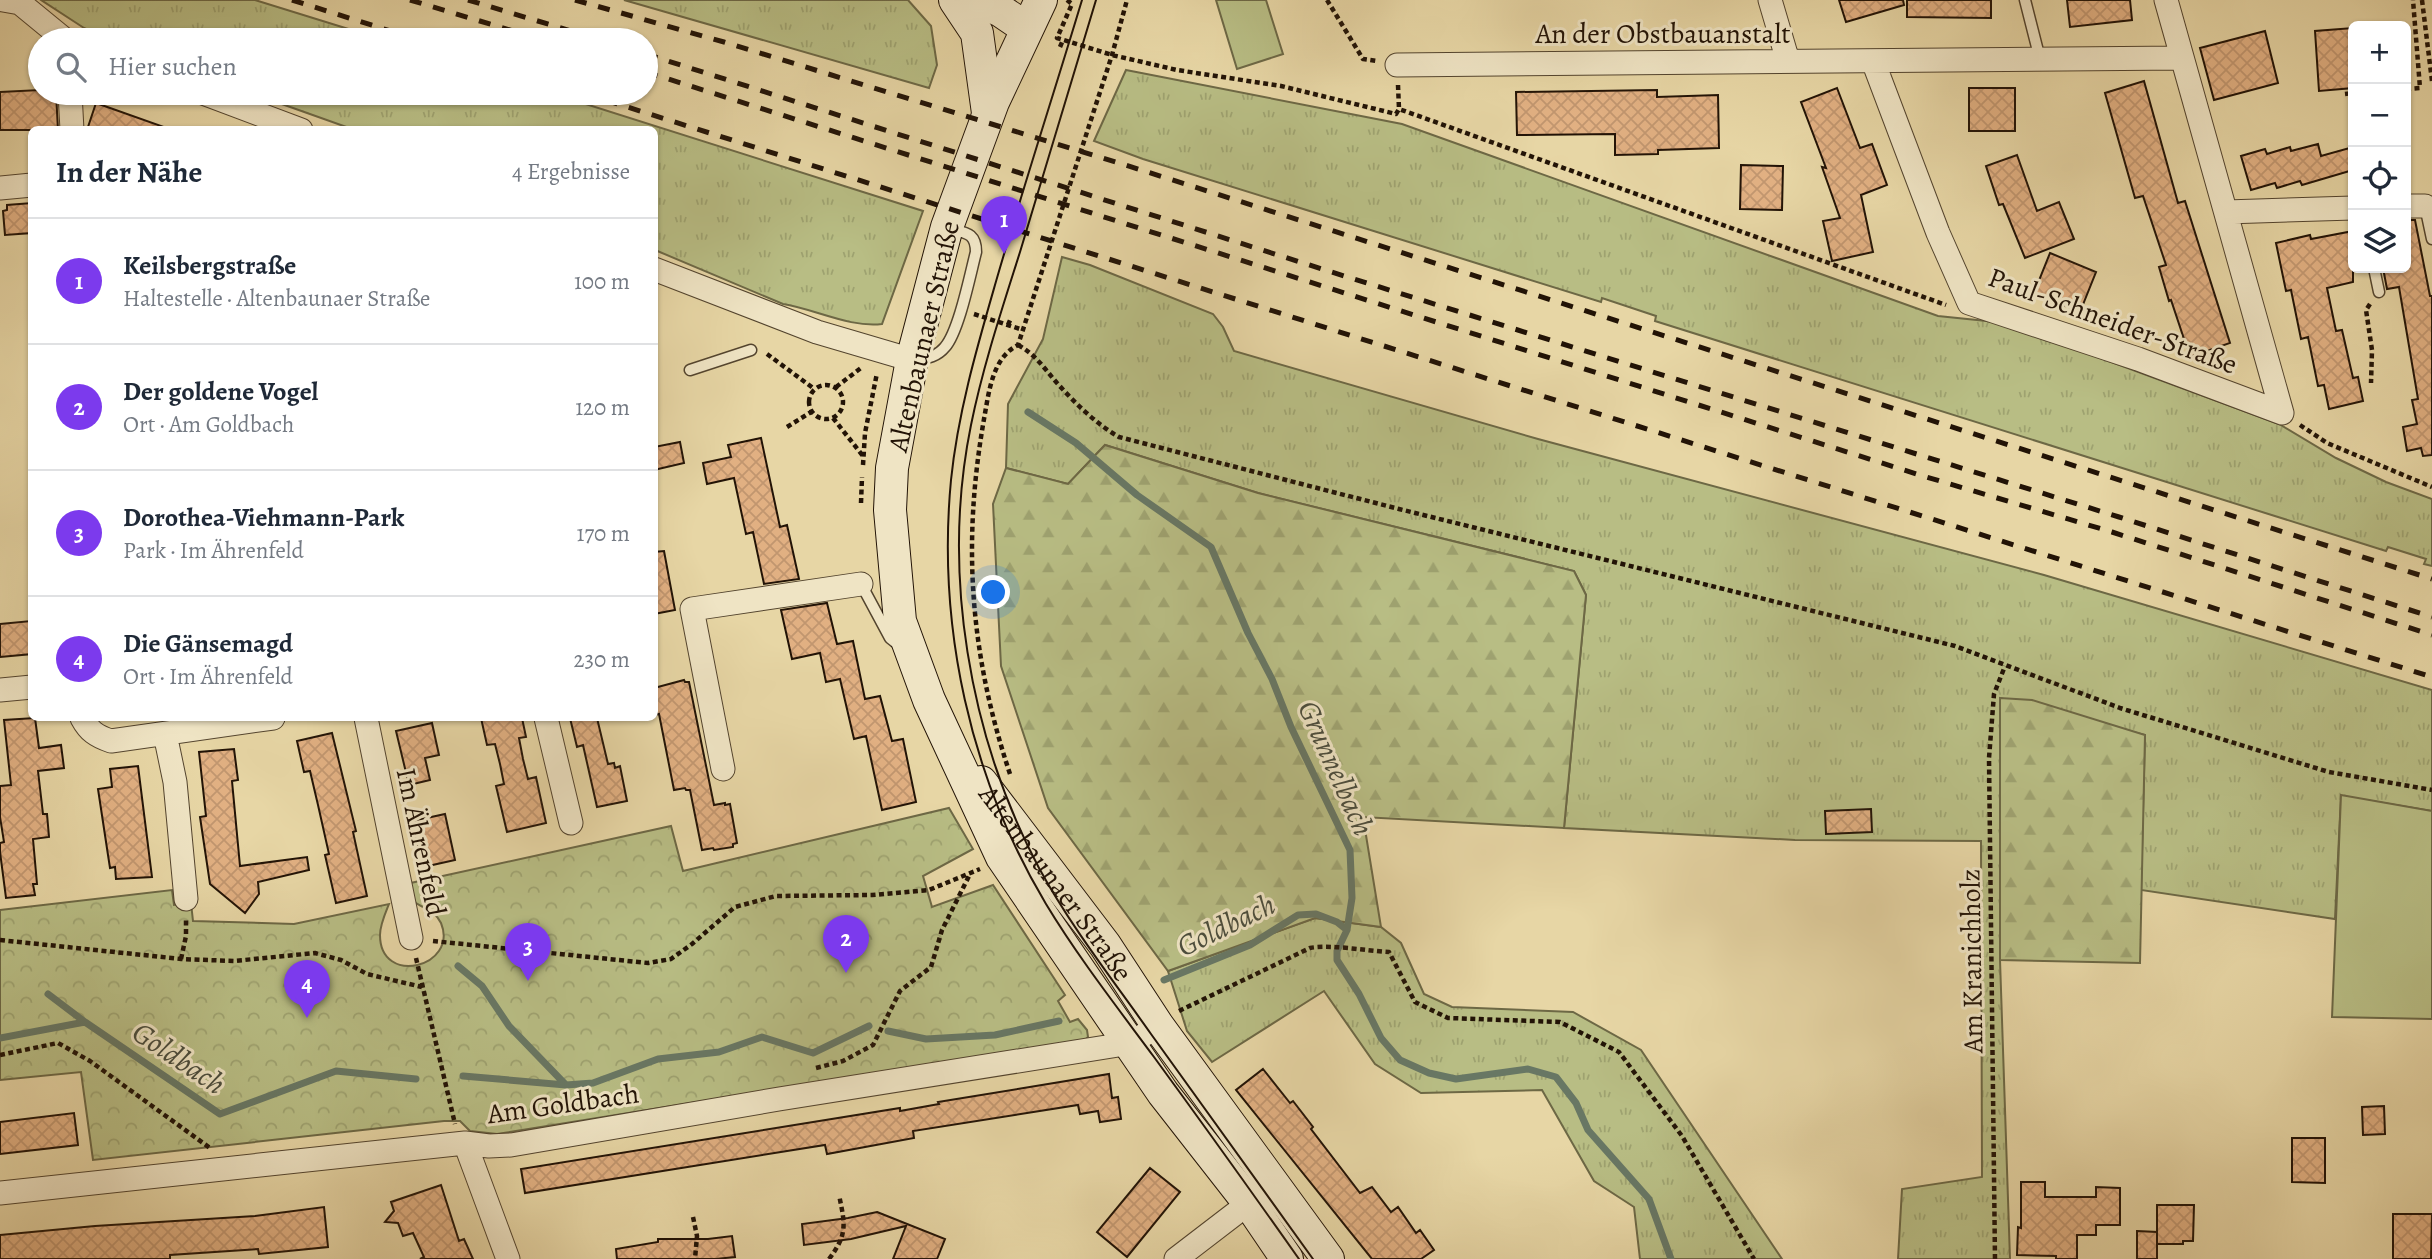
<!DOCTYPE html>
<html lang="de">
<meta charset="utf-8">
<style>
:root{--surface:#fff;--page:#f2f2f3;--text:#1f2937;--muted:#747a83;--line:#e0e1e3;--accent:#7c3aed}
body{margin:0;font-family:Alegreya,serif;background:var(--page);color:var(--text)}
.controls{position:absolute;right:21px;top:21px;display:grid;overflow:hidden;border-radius:10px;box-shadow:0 2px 5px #0004}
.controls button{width:63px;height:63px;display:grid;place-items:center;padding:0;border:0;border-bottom:2px solid var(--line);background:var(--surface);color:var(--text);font:35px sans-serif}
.you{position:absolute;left:994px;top:593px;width:24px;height:24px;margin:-18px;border:5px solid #fff;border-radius:50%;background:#1a73e8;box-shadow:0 0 0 10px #1a73e833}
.badge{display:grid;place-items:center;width:46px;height:46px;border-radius:50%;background:var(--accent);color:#fff;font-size:23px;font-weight:700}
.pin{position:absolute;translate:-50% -58px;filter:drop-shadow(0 2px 4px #0008)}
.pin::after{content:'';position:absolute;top:37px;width:24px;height:21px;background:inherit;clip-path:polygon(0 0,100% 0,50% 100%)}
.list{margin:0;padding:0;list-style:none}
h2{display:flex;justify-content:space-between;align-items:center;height:91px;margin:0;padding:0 28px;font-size:30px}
h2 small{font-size:23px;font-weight:400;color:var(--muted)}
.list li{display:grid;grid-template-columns:46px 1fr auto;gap:21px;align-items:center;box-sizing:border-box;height:126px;padding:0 28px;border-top:2px solid var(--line)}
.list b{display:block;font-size:26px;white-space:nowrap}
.list p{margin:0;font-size:23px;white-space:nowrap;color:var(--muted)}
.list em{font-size:23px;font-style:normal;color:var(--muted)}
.icon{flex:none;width:38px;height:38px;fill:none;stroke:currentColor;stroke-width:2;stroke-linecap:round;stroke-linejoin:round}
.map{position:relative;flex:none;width:2432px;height:1259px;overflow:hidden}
.search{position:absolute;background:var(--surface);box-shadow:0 2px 5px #0004;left:28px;top:28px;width:630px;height:77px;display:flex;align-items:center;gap:18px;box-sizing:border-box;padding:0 24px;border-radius:38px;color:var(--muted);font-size:26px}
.panel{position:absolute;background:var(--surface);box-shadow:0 2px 5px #0004;left:28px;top:126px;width:630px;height:595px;border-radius:10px}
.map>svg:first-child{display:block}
.grass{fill:url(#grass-tufts);stroke:#6d6845;stroke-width:2}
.forest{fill:url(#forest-firs);stroke:#6d6845;stroke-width:2}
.park{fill:url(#park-crowns);stroke:#6d6845;stroke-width:2}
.garden{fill:#b8bd84;stroke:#6d6845;stroke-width:2}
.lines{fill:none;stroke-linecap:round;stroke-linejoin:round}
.stream{stroke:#687764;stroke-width:7}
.building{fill:url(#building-cross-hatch);stroke:#221306;stroke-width:2}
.service-casing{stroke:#53442e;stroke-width:13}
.minor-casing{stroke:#53442e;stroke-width:25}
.secondary-casing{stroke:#221306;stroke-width:34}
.path{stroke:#221306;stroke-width:4.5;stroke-dasharray:5 3.5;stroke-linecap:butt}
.service{stroke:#efe4c4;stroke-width:10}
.minor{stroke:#efe4c4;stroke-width:23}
.secondary{stroke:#efe4c4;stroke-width:32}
.tram{stroke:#221306;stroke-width:2}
.rail{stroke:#221306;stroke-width:5;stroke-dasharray:12 12;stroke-linecap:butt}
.labels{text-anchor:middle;stroke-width:6;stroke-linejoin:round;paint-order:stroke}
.street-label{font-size:28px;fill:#221306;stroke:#efe4c4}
.water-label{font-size:30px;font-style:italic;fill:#4b4d3d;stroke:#efe4c4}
</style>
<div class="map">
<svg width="2432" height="1259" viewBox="0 0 2432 1259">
<defs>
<pattern id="grass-tufts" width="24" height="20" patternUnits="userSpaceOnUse" patternTransform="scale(1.75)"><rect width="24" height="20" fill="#b8bd84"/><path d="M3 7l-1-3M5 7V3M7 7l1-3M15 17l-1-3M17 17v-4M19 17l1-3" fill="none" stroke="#9ea270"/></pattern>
<pattern id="forest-firs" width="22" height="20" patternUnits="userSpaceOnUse" patternTransform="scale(1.75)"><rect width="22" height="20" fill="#b8bd84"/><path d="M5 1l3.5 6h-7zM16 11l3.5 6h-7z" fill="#9ea270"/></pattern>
<pattern id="park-crowns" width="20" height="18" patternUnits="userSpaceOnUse" patternTransform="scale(1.75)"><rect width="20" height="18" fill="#b8bd84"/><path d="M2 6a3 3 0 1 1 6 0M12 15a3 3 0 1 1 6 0" fill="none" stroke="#9ea270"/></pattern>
<pattern id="building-cross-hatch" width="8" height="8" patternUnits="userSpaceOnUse" patternTransform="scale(1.75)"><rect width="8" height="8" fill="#e1b082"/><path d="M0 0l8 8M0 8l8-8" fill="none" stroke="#c1966f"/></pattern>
</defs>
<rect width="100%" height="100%" fill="#e7d6a5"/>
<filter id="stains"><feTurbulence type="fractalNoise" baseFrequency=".00286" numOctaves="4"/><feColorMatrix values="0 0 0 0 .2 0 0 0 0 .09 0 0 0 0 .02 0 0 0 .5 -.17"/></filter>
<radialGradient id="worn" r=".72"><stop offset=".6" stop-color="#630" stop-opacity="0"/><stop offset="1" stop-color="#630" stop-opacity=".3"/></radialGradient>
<!-- grass -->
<path class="grass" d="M 41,0 L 255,0 L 384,40 L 108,40 L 84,28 Z
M 624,0 L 908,0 L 931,26 L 937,65 L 929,88 Z
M 1126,70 L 1402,124 L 1938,316 L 2006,323 L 2279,424 L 2336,458 L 2386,482 L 2432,499 L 2432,566 L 2424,564 L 2426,559 L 2388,547 L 2386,551 L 1655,321 L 1656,316 L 1602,298 L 1601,302 L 1143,159 L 1094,141 Z
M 251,93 L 551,93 L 923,211 L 882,324 C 850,328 815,309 783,304 L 655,250 L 654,130 L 352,129 Z
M 1062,257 L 1090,265 L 1213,314 L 1223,327 L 1234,351 L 1538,439 L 2044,575 L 2432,690 L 2432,811 L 2341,796 L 2335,919 L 2141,890 L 2145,735 L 2000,698 L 2000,960 L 2010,1259 L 1898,1259 L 1902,1189 L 1982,1177 L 1981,841 L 1795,840 L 1564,828 L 1586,595 L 1574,571 L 1258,493 L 1105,445 L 1068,484 L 1006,468 L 1008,404 L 1043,339 Z
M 1315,918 L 1381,927 L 1401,943 L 1424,994 L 1452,1007 L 1573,1012 L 1641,1050 L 1782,1259 L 1640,1259 L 1634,1207 L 1594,1181 L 1542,1090 L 1421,1093 L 1375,1064 L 1324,991 L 1212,1062 L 1187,1031 L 1168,971 Z"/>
<!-- forest -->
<path class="forest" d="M 1105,445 L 1258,493 L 1574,571 L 1586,595 L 1564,828 L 1363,817 L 1381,927 L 1315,918 L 1168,971 L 1048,808 L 1001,666 L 993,504 L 1006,468 L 1068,484 Z
M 2000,698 L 2032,700 L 2145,735 L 2140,963 L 2000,960 Z"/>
<!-- park -->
<path class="park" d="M 949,808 L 973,849 L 923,876 L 932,907 L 993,885 L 1065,995 L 1058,1001 L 1070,1022 L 1078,1019 L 1087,1030 L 1088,1037 L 1085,1040 L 497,1134 L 470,1131 L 460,1121 L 444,1121 L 93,1160 L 81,1072 L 0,1080 L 0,910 L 172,890 L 174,905 L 191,903 L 193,921 L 294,924 L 389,904 C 385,914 380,925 380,935 C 380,987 459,967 441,923 C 436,912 425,909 416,903 C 411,899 409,890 406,884 L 671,826 L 683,871 Z"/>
<!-- garden -->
<path class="garden" d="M 1216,0 L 1266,0 L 1283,54 L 1237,69 Z
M 2341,795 L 2432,811 L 2432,1019 L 2332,1017 Z"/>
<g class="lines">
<!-- stream -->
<path class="stream" d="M 1028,412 L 1076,443 L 1137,495 L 1211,547 L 1248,633 L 1272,679 L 1291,727 L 1350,850 L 1352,898 L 1347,930 L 1337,951 L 1337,960 L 1359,994 L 1381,1038 L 1400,1060 L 1429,1073 L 1456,1079 L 1528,1069 L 1556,1077 L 1576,1103 L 1588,1130 L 1649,1199 L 1671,1259
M 458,966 L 482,986 L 509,1026 L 566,1085
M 1164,980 L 1250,945 L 1298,915 L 1316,914 L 1337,922 L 1347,930
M 48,994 L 85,1022
M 888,1031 L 926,1039 L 995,1035 L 1059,1021
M 0,1038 L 85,1022 L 220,1114 L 336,1071 L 416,1079
M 463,1076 L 566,1085 L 593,1083 L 658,1059 L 719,1052 L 762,1037 L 813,1053 L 869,1026"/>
</g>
<!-- building -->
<path class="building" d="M 1839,0 L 1903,0 L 1904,5 L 1846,22 Z
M 1907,0 L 1991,0 L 1991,18 L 1907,17 Z
M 2067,0 L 2130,0 L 2132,20 L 2070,27 Z
M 2353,28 L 2353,88 L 2319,91 L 2315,31 Z
M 2265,31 L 2278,83 L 2214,100 L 2200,48 Z
M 2144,81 L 2178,203 L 2185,201 L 2230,343 L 2190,357 L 2171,300 L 2169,301 L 2159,267 L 2166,265 L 2143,196 L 2135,198 L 2105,93 Z
M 1837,88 L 1860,148 L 1872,144 L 1887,185 L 1861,195 L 1873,252 L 1832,261 L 1823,221 L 1840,218 L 1822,167 L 1826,168 L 1801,102 Z
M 1969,88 L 2015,88 L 2015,131 L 1969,131 Z
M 40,90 L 40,93 L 56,93 L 58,130 L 0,130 L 0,92 Z
M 1657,90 L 1657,97 L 1718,95 L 1719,148 L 1658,150 L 1658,154 L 1615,155 L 1615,134 L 1517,135 L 1516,92 Z
M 96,103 L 164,127 L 163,130 L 87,130 Z
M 2318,144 L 2321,156 L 2353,147 L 2353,170 L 2302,185 L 2300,181 L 2277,188 L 2275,183 L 2251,190 L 2241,156 L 2265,149 L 2267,154 L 2290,147 L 2291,151 Z
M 2017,155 L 2037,211 L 2059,202 L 2074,239 L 2025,258 L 2003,204 L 1999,205 L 1986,166 Z
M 1741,165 L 1783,166 L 1782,210 L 1740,209 Z
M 32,203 L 32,233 L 5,235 L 3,211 L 7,210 L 7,205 Z
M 2406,220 L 2415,220 L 2430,296 L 2432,296 L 2432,455 L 2423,456 L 2421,448 L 2407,451 L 2403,427 L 2417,424 L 2412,400 L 2418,399 L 2399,287 L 2387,289 L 2383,268 L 2406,268 Z
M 2353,231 L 2353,282 L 2327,288 L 2336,331 L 2342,330 L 2353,378 L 2358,377 L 2363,401 L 2329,409 L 2324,385 L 2318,386 L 2308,337 L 2301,339 L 2291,290 L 2286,291 L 2276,243 L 2310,235 L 2311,239 Z
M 2050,253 L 2096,272 L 2080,312 L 2034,293 Z
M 761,438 L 780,527 L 787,525 L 799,579 L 764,584 L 753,532 L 746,534 L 734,478 L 707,484 L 703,463 L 731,457 L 728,445 Z
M 680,442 L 684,463 L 654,470 L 654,447 Z
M 664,551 L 675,610 L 654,614 L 654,552 Z
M 827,603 L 837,644 L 853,641 L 865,699 L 880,696 L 892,741 L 903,739 L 916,802 L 882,810 L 866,736 L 854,739 L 840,679 L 826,682 L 820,653 L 792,659 L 781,610 Z
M 31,621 L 32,654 L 0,657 L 0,624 Z
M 684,680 L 685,682 L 689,682 L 714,805 L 725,803 L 725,805 L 730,804 L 737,843 L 733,844 L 733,847 L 714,850 L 713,848 L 702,850 L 690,790 L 686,790 L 685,788 L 674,790 L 659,714 L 654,715 L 654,688 Z
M 35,718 L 39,748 L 61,745 L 64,768 L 38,771 L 43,814 L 47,814 L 49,837 L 33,839 L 37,884 L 33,884 L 35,895 L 6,898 L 0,852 L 0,843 L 4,842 L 0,817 L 0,786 L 11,785 L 4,720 Z
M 481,718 L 522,718 L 526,737 L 519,738 L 523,759 L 528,779 L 536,777 L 546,823 L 507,832 L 496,786 L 504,784 L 500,764 L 495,744 L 487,745 Z
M 570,718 L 597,718 L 608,764 L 614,763 L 615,768 L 620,766 L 627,801 L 597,807 L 583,745 L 577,747 Z
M 432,723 L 439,755 L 425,758 L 430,780 L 409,785 L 396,731 Z
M 332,733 L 356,831 L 353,832 L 367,896 L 336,903 L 325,855 L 329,854 L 318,805 L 310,771 L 304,772 L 297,741 Z
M 234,749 L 238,780 L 232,781 L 240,866 L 307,857 L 309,870 L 258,882 L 259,894 L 245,913 L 210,884 L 200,817 L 206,816 L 199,752 Z
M 138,766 L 152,877 L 116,879 L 115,867 L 110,868 L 108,855 L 98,789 L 112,787 L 110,769 Z
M 1871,809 L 1872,832 L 1826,834 L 1825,811 Z
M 445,814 L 455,860 L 428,866 L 425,852 L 420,853 L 413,821 Z
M 1263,1069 L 1290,1103 L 1293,1101 L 1313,1127 L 1311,1129 L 1360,1193 L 1372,1187 L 1391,1212 L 1398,1207 L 1416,1233 L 1420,1230 L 1434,1250 L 1421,1259 L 1372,1259 L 1236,1090 Z
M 1109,1074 L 1112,1098 L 1118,1097 L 1121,1119 L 1100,1122 L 1098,1111 L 1080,1114 L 1078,1105 L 913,1131 L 914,1138 L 827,1154 L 825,1145 L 525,1193 L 521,1169 L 900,1108 L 900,1111 L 939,1104 L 938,1102 Z
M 2384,1106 L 2385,1134 L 2363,1135 L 2362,1107 Z
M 74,1113 L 78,1145 L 0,1154 L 0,1122 Z
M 2292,1138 L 2325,1138 L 2325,1183 L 2292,1182 Z
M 1150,1168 L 1180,1192 L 1127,1257 L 1097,1232 Z
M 2021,1182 L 2045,1182 L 2045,1197 L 2096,1197 L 2096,1187 L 2120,1188 L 2120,1225 L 2096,1225 L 2096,1235 L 2077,1235 L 2077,1259 L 2056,1259 L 2056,1256 L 2017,1255 L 2018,1227 L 2021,1228 Z
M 441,1185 L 459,1241 L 464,1239 L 473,1259 L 420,1259 L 424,1257 L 413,1233 L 403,1236 L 398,1223 L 385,1222 L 394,1211 L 391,1202 Z
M 2157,1205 L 2194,1205 L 2193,1241 L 2183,1241 L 2183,1244 L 2157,1244 Z
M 324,1207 L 328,1247 L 259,1254 L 258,1249 L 170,1255 L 170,1259 L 0,1259 L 0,1235 L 95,1226 L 255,1216 Z
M 877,1212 L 945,1239 L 937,1259 L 893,1259 L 906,1226 L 851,1239 L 804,1245 L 802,1224 L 848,1218 Z
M 2393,1214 L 2432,1214 L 2431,1259 L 2393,1259 Z
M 2137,1231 L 2157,1232 L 2157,1259 L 2137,1259 Z
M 732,1236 L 735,1257 L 716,1259 L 617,1259 L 616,1249 L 658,1242 L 658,1239 L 708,1239 Z"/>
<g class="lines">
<!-- service casing -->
<g class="service-casing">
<path id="service" d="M 2025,0 L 2040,59
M 2425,206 L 2432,239
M 2374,268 L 2379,292
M 915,360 C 927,358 937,357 945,347 C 959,331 970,275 976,252 C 976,232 965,233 948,228
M 690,370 L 751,350
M 861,584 L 890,638 L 895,642"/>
</g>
<!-- minor casing -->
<g class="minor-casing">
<path id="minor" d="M 3,0 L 20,3 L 65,40
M 1770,0 L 1788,61
M 2166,0 L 2282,413
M 1873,61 L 1938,233 L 1969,303 L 2138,359 L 2282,413
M 1397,65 L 2182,58
M 70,93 L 72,130
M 203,93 L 301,130
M 0,188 L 32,185
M 2406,206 L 2425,206
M 2226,212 L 2353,208
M 654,269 L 817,332 L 912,360
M 0,690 L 32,687
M 82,718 C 89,731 96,736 111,741 L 273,718
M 366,718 L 411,938
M 546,718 L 571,823
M 165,734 L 175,782 L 186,899
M 723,769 L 692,609 L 861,584
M 465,1143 L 508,1259
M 0,1193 L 465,1143 L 489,1146 L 511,1145 L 779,1099 L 1131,1043 L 1158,1026
M 1176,1259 L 1249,1203"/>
</g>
<!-- secondary casing -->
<g class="secondary-casing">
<g id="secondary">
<path d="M 955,0 L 977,33 L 988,113"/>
<path d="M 977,0 L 1001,11 L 1026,28"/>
<path d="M 1041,0 L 993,102 L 947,227 L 912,360 L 892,468 L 890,510 L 900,621 L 929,700 L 1002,857 L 1163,1093 L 1249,1203 L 1287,1259"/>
<path id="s1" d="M 981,782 L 1105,945 L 1158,1026 L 1328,1259"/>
</g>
</g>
<!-- path -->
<path class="path" d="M 1067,0 L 1072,4 L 1057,38 L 1112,55 L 1177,70 L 1281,86 L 1396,114 L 1399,109 L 1946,305
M 1327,0 L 1363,59 L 1377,61
M 2422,0 L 2432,81
M 1060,47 L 1063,40
M 1398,85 L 1399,109
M 2406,89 L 2420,88 L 2413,0
M 2345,94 L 2353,93
M 2370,304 L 2366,310 L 2372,350 L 2371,383
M 974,314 L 1023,330
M 1008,325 L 1011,318
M 1018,345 C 1035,354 1044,368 1057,383 C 1074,402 1096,424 1119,437 L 1399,509 L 1955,646 L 2120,708 L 2329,772 L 2432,790
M 767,354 L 813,388
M809 402a17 17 0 1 1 34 0a17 17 0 1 1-34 0Z
M 836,387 L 861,368
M 833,418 L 863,456
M 2300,425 L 2327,443 L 2432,487
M 787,427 L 811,412
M 863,465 L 865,433 L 877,373
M 861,503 L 862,477
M 1010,774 C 970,654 962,544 984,419 C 989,392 992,358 1018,345 L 1112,55 L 1127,0
M 0,940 L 181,959 L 234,961 L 315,953 L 341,960 L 367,974 L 422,987
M 433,941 L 648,963 L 671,959 L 692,944 L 735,907 L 776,896 L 872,895 L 929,890 L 980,869
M 416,958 L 455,1124
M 181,959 L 186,936 L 186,918
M 1179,1011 L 1310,948 C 1330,944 1367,951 1389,952 L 1415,1002 L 1448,1018 L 1560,1022 L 1619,1052 L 1682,1136 L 1754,1259
M 0,1055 L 58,1043 L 90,1061 L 210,1148
M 816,1068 L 843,1061 L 873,1045 L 900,991 L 931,967 L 942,930 L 969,876
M 693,1217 L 697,1236 L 695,1259
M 829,1259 C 848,1234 845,1224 839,1195
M 1995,1259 L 1989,758 L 1994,694 L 2005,666"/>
<!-- service -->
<use href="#service" class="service"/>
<!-- minor -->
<use href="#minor" class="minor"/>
<!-- secondary -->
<use href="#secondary" class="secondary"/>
<!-- tram -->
<path class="tram" d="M 1082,0 C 1054,93 1024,185 997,278 C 978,344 958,411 951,480 C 937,627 970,777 1046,904 C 1078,957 1117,1007 1154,1057 C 1203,1124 1251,1191 1299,1259
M 1096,0 C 1071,84 1045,168 1020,252 C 1002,309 983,366 971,425 C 941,572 969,736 1039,868 C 1071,927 1113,980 1151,1034 C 1205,1109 1259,1184 1313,1259"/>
<!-- rail -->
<path class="rail" d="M 292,0 L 419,40
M 410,0 L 543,40
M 468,0 L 601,40
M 575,0 L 724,42 L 1122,164 L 2432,579
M 646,54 L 1325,270 L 2119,517 L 2432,617
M 646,72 L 1923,476 L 2112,532 L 2432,635
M 583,93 L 2432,677"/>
</g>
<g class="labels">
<!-- street labels -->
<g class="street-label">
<text x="1663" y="43">An der Obstbauanstalt</text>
<text transform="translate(2113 320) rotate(20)" y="10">Paul-Schneider-Straße</text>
<text transform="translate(923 336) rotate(-77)" y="10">Altenbaunaer Straße</text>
<text transform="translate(422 842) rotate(78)" y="10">Im Ährenfeld</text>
<text dy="10" stroke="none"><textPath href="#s1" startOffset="126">Altenbaunaer Straße</textPath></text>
<text transform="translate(1971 961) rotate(-91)" y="10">Am Kranichholz</text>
<text transform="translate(563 1103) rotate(-8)" y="10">Am Goldbach</text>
</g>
<!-- water labels -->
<g class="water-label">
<text transform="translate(1336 768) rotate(66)" y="10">Grunnelbach</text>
<text transform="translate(1226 925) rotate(-26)" y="10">Goldbach</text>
<text transform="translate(179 1058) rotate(34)" y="10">Goldbach</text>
</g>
</g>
<rect width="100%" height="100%" filter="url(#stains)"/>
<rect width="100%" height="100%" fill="url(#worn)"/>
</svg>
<div class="controls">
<button>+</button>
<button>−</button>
<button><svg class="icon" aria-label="locate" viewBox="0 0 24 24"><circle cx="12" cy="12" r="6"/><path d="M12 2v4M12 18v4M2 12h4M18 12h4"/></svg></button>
<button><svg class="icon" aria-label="layers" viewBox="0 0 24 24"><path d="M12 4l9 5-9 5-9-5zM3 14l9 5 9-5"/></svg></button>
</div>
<div class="you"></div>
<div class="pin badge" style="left:1004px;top:254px">1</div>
<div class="pin badge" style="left:846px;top:973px">2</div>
<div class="pin badge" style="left:528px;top:981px">3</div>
<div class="pin badge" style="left:307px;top:1018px">4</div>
<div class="search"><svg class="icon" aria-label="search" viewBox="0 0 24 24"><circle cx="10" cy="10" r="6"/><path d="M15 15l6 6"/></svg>Hier suchen</div>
<section class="panel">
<h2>In der Nähe<small>4 Ergebnisse</small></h2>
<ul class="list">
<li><span class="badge">1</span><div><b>Keilsbergstraße</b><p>Haltestelle · Altenbaunaer Straße</p></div><em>100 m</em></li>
<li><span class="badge">2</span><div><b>Der goldene Vogel</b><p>Ort · Am Goldbach</p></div><em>120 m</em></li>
<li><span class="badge">3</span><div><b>Dorothea-Viehmann-Park</b><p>Park · Im Ährenfeld</p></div><em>170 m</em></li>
<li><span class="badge">4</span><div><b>Die Gänsemagd</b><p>Ort · Im Ährenfeld</p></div><em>230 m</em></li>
</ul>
</section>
</div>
